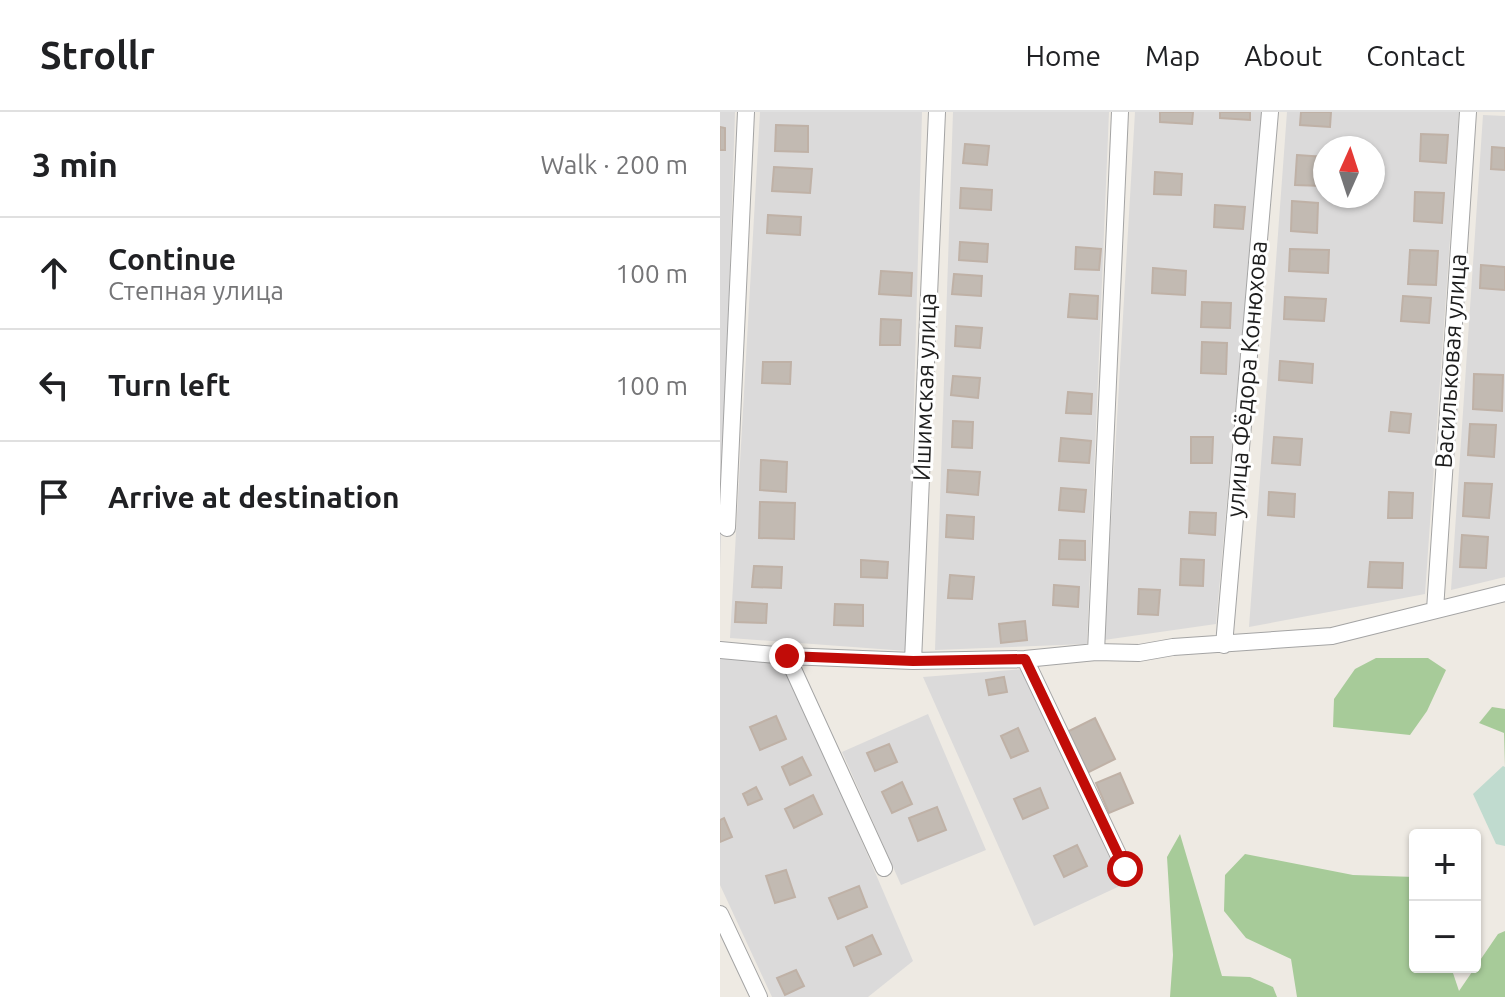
<!DOCTYPE html>
<meta charset="utf-8">
<style>
:root{--surface:#fff;--page:#f6f6f6;--text:#202124;--muted:#757577;--line:#e0e0e0}
body{margin:0;font-family:Ubuntu,sans-serif;background:var(--page);color:var(--text)}
.controls{position:absolute;right:24px;bottom:24px;display:grid;overflow:hidden;border-radius:8px;box-shadow:0 2px 6px #0004}
.controls button{width:72px;height:72px;display:grid;place-items:center;padding:0;border:0;border-bottom:2px solid var(--line);background:var(--surface);color:var(--text);font:40px sans-serif}
.compass{position:absolute;left:593px;top:24px;width:72px;height:72px;border-radius:50%;background:var(--surface);box-shadow:0 2px 6px #0004;rotate:3deg}
.stop{position:absolute;width:24px;height:24px;margin:-18px;border:6px solid #c10c08;border-radius:50%;background:#fff}
.stop.end{background:#c10c08;border-color:#fff;box-shadow:0 2px 8px #0008}
.list{margin:0;padding:0;list-style:none}
h2{display:flex;justify-content:space-between;align-items:center;height:104px;margin:0;padding:0 32px;font-size:34px}
h2 small{font-size:26px;font-weight:400;color:var(--muted)}
.list li{display:grid;grid-template-columns:52px 1fr auto;gap:24px;align-items:center;box-sizing:border-box;height:112px;padding:0 32px;border-top:2px solid var(--line)}
.list b{display:block;font-size:30px;white-space:nowrap}
.list p{margin:0;font-size:26px;white-space:nowrap;color:var(--muted)}
.list em{font-size:26px;font-style:normal;color:var(--muted)}
.icon{flex:none;width:44px;height:44px;fill:none;stroke:currentColor;stroke-width:2;stroke-linecap:round;stroke-linejoin:round}
.map{position:relative;flex:none;width:785px;height:885px;overflow:hidden}
header{display:flex;align-items:center;gap:48px;box-sizing:border-box;height:112px;padding:0 40px;background:var(--surface);border-bottom:2px solid var(--line)}
header strong{font-size:38px}
nav{display:flex;gap:44px;margin-inline-start:auto;font-size:28px}
main{display:flex}
aside{flex:1;background:var(--surface)}
.map>svg:first-child{display:block}
.residential{fill:#dbdada;fill-rule:evenodd}
.forest{fill:#a7cb99}
.wetland{fill:#c0dbcf}
.building{fill:#c2bab2;stroke:#bfb1a6;stroke-width:2}
.lines{fill:none;stroke-linecap:round;stroke-linejoin:round}
.minor-casing{stroke:#a4a4a4;stroke-width:18}
.minor{stroke:#fff;stroke-width:16}
.route{stroke:#c10c08;stroke-width:10}
.labels{text-anchor:middle;stroke-width:6;stroke-linejoin:round;paint-order:stroke}
.street-label{font-size:24px;fill:#1d1d1d;stroke:#fff}
</style>
<header>
<strong>Strollr</strong>
<nav><a>Home</a><a>Map</a><a>About</a><a>Contact</a></nav>
</header>
<main>
<aside>
<h2>3 min<small>Walk · 200 m</small></h2>
<ul class="list">
<li><svg class="icon" aria-label="ahead" viewBox="0 0 24 24"><path d="M12 20V5M6 11l6-6 6 6"/></svg><div><b>Continue</b><p>Степная улица</p></div><em>100 m</em></li>
<li><svg class="icon" aria-label="left" viewBox="0 0 24 24"><path d="M17 20v-9H6M10 6l-5 5 5 5"/></svg><div><b>Turn left</b></div><em>100 m</em></li>
<li><svg class="icon" aria-label="arrive" viewBox="0 0 24 24"><path d="M6 21V4h12l-3 4 3 4H6"/></svg><div><b>Arrive at destination</b></div></li>
</ul>
</aside>
<div class="map">
<svg width="785" height="885" viewBox="0 0 785 885">
<rect width="100%" height="100%" fill="#eeeae3"/>
<!-- residential -->
<path class="residential" d="M 0,0 L 15,0 L 0,457 Z
M 40,0 L 202,0 L 187,539 L 10,526 Z
M 233,0 L 389,0 L 367,532 L 215,538 Z
M 415,0 L 542,0 L 496,512 L 384,528 Z
M 567,0 L 739,0 L 705,482 L 529,515 ZM 605,36 L 653,36 L 653,84 L 605,84 Z
M 763,3 L 785,4 L 785,465 L 731,478 Z
M 0,546 L 66,552 L 193,849 L 148,885 L 52,885 L 0,773 Z
M 304,557 L 402,773 L 314,814 L 203,565 Z
M 208,602 L 266,738 L 181,773 L 122,640 Z"/>
<!-- forest -->
<path class="forest" d="M 656,546 L 708,546 L 726,558 L 707,599 L 690,623 L 613,615 L 614,587 L 635,557 Z
M 772,595 L 785,597 L 785,655 L 784,621 L 759,611 Z
M 460,722 L 502,864 L 530,865 L 553,875 L 557,885 L 450,885 L 453,843 L 447,745 Z
M 525,742 L 633,763 L 695,765 L 695,855 L 731,855 L 739,879 L 778,822 L 785,819 L 785,885 L 577,885 L 571,847 L 526,826 L 504,799 L 505,763 Z"/>
<!-- wetland -->
<path class="wetland" d="M 783,654 L 785,655 L 785,734 L 776,732 L 753,682 Z"/>
<!-- building -->
<path class="building" d="M 440,0 L 473,0 L 472,12 L 440,10 Z
M 500,0 L 530,0 L 530,8 L 500,6 Z
M 581,0 L 611,0 L 610,15 L 580,13 Z
M 56,13 L 88,14 L 88,40 L 55,39 Z
M 0,15 L 5,16 L 5,38 L 0,38 Z
M 701,22 L 728,23 L 726,51 L 700,49 Z
M 245,32 L 269,34 L 267,53 L 243,51 Z
M 772,35 L 785,36 L 785,58 L 771,57 Z
M 577,43 L 605,45 L 603,74 L 575,73 Z
M 54,55 L 92,57 L 90,81 L 52,79 Z
M 435,60 L 462,62 L 461,83 L 434,82 Z
M 241,76 L 272,78 L 271,98 L 240,96 Z
M 695,80 L 724,81 L 722,111 L 694,109 Z
M 572,89 L 598,91 L 597,121 L 571,119 Z
M 495,93 L 525,95 L 523,117 L 494,115 Z
M 48,103 L 81,105 L 80,123 L 47,121 Z
M 240,130 L 268,132 L 267,150 L 239,148 Z
M 356,135 L 381,137 L 379,158 L 355,157 Z
M 570,137 L 609,138 L 608,161 L 569,159 Z
M 690,138 L 718,139 L 716,173 L 688,172 Z
M 761,153 L 785,155 L 785,178 L 760,176 Z
M 433,156 L 466,159 L 465,183 L 432,181 Z
M 161,159 L 192,161 L 191,184 L 159,182 Z
M 234,162 L 262,164 L 261,184 L 232,182 Z
M 350,182 L 378,184 L 377,207 L 348,205 Z
M 683,184 L 711,186 L 709,211 L 681,209 Z
M 565,185 L 606,187 L 604,209 L 564,207 Z
M 482,190 L 511,191 L 510,216 L 481,215 Z
M 161,207 L 181,208 L 180,233 L 160,233 Z
M 236,214 L 262,216 L 260,236 L 235,234 Z
M 482,230 L 507,231 L 506,262 L 481,261 Z
M 560,249 L 593,252 L 592,271 L 559,268 Z
M 43,250 L 71,250 L 70,272 L 42,271 Z
M 754,262 L 783,263 L 782,299 L 753,297 Z
M 233,264 L 260,266 L 258,286 L 231,283 Z
M 348,280 L 372,282 L 371,302 L 346,301 Z
M 671,300 L 691,302 L 689,321 L 669,319 Z
M 233,309 L 253,310 L 252,336 L 232,335 Z
M 750,312 L 776,313 L 774,345 L 748,343 Z
M 471,325 L 493,325 L 492,351 L 471,351 Z
M 554,325 L 582,327 L 580,353 L 552,351 Z
M 341,326 L 371,329 L 369,351 L 339,349 Z
M 41,348 L 67,350 L 66,380 L 40,378 Z
M 228,358 L 260,360 L 258,383 L 227,380 Z
M 745,371 L 772,372 L 769,406 L 743,404 Z
M 341,376 L 366,378 L 364,400 L 339,398 Z
M 549,380 L 575,382 L 574,405 L 548,403 Z
M 669,380 L 693,381 L 692,406 L 668,406 Z
M 40,390 L 75,391 L 74,427 L 39,426 Z
M 470,400 L 496,401 L 495,423 L 469,421 Z
M 227,403 L 254,405 L 253,427 L 226,425 Z
M 742,423 L 768,425 L 766,456 L 740,455 Z
M 340,428 L 365,429 L 365,448 L 339,447 Z
M 461,447 L 484,448 L 483,474 L 460,473 Z
M 141,448 L 168,450 L 167,466 L 141,465 Z
M 650,450 L 683,451 L 682,476 L 648,475 Z
M 34,454 L 62,455 L 61,476 L 32,475 Z
M 230,463 L 254,465 L 252,487 L 228,486 Z
M 334,473 L 359,475 L 358,495 L 333,493 Z
M 419,477 L 440,478 L 438,503 L 418,502 Z
M 16,490 L 47,492 L 46,511 L 15,510 Z
M 115,492 L 143,493 L 143,514 L 114,513 Z
M 305,509 L 307,528 L 281,531 L 279,512 Z
M 284,565 L 287,580 L 269,583 L 266,568 Z
M 56,604 L 66,627 L 40,638 L 30,615 Z
M 375,606 L 395,647 L 365,662 L 345,621 Z
M 298,616 L 308,639 L 291,646 L 281,624 Z
M 169,632 L 177,650 L 155,659 L 147,641 Z
M 82,645 L 91,663 L 70,673 L 62,655 Z
M 400,661 L 413,691 L 389,701 L 376,671 Z
M 182,670 L 192,692 L 172,701 L 162,680 Z
M 36,675 L 42,687 L 28,693 L 23,682 Z
M 320,676 L 328,696 L 303,707 L 294,687 Z
M 93,683 L 102,702 L 74,716 L 65,697 Z
M 217,695 L 226,718 L 198,729 L 189,706 Z
M 4,706 L 12,725 L 0,730 L 0,708 Z
M 357,733 L 367,754 L 344,765 L 334,744 Z
M 66,758 L 75,785 L 55,791 L 46,764 Z
M 139,774 L 147,795 L 118,807 L 109,786 Z
M 152,823 L 161,842 L 134,854 L 126,835 Z
M 76,858 L 84,874 L 65,883 L 57,866 Z"/>
<g class="lines">
<!-- minor casing -->
<g class="minor-casing">
<path id="minor" d="M 7,416 L 26,0
M 715,498 L 748,0
M 504,533 L 550,0
M 0,538 L 67,544 L 193,549 L 305,547 L 376,540 L 419,541 L 453,535 L 612,524 L 785,481
M 376,540 L 400,0
M 67,544 L 164,756
M 305,547 L 405,757
M 193,549 L 217,0
M 0,802 L 39,885"/>
</g>
<!-- minor -->
<use href="#minor" class="minor"/>
</g>
<g class="lines">
<!-- route -->
<path class="route" d="M 67,544 L 193,549 L 305,547 L 405,757"/>
</g>
<g class="labels">
<!-- street labels -->
<g class="street-label">
<text transform="translate(731 249) rotate(-86)" y="8">Васильковая улица</text>
<text transform="translate(527 267) rotate(-85)" y="8">улица Фёдора Конюхова</text>
<text transform="translate(205 275) rotate(-88)" y="8">Ишимская улица</text>
</g>
</g>
</svg>
<div class="controls">
<button>+</button>
<button>−</button>
</div>
<svg class="compass" viewBox="-18 -18 36 36"><path d="M0-13l5 13h-10z" fill="#e53935"/><path d="M0 13l5-13h-10z" fill="#757577"/></svg>
<div class="stop" style="left:405px;top:757px"></div>
<div class="stop end" style="left:67px;top:544px"></div>
</div>
</main>
